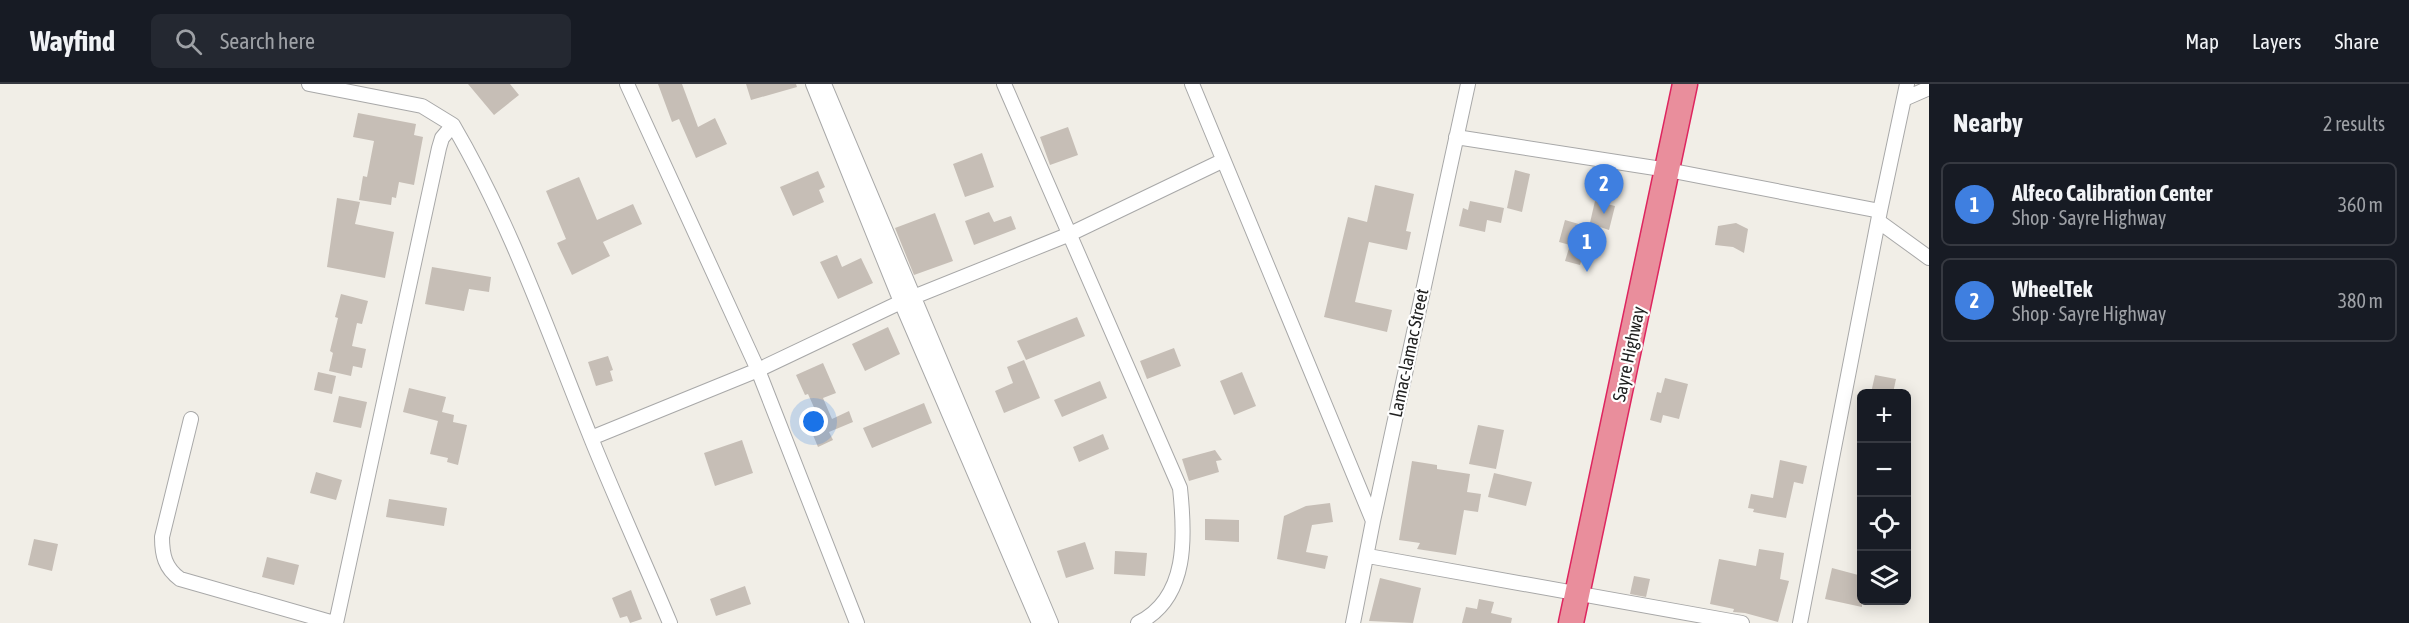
<!DOCTYPE html>
<meta charset="utf-8">
<style>
:root{--surface:#171b24;--page:#242831;--text:#f1f3f6;--muted:#9ea1a6;--line:#363941;--accent:#d10700}
body{margin:0;font-family:"Asap Condensed",sans-serif;background:var(--page);color:var(--text)}
.controls{position:absolute;right:18px;bottom:18px;display:grid;overflow:hidden;border-radius:9px;box-shadow:0 3px 15px #0003}
.controls button{width:54px;height:54px;display:grid;place-items:center;padding:0;border:0;border-bottom:2px solid var(--line);background:var(--surface);color:var(--text);font:30px sans-serif}
.you{position:absolute;left:814px;top:338px;width:21px;height:21px;margin:-15px;border:4px solid #fff;border-radius:50%;background:#1a73e8;box-shadow:0 0 0 9px #1a73e833}
.badge{display:grid;place-items:center;width:39px;height:39px;border-radius:50%;background:var(--accent);color:#fff;font-size:20px;font-weight:700}
.pin{position:absolute;translate:-50% -50px;filter:drop-shadow(0 2px 3px #0008)}
.pin::after{content:'';position:absolute;top:32px;width:21px;height:18px;background:inherit;clip-path:polygon(0 0,100% 0,50% 100%)}
.list{margin:0;padding:0;list-style:none}
h2{display:flex;justify-content:space-between;align-items:center;height:78px;margin:0;padding:0 24px;font-size:26px}
h2 small{font-size:20px;font-weight:400;color:var(--muted)}
.list li{display:grid;grid-template-columns:39px 1fr auto;gap:18px;align-items:center;box-sizing:border-box;height:84px;margin:0 12px 12px;padding:0 12px;border:2px solid var(--line);border-radius:9px}
.list b{display:block;font-size:22px;white-space:nowrap}
.list p{margin:0;font-size:20px;white-space:nowrap;color:var(--muted)}
.list em{font-size:20px;font-style:normal;color:var(--muted)}
.icon{flex:none;width:33px;height:33px;fill:none;stroke:currentColor;stroke-width:2;stroke-linecap:round;stroke-linejoin:round}
.map{position:relative;flex:none;width:1929px;height:539px;overflow:hidden}
header{display:flex;align-items:center;gap:36px;box-sizing:border-box;height:84px;padding:0 30px;background:var(--surface);border-bottom:2px solid var(--line)}
header strong{font-size:28px}
nav{display:flex;gap:33px;margin-inline-start:auto;font-size:21px}
.search{width:420px;height:54px;background:var(--page);display:flex;align-items:center;gap:15px;box-sizing:border-box;padding:0 21px;border-radius:9px;color:var(--muted);font-size:22px}
main{display:flex}
aside{flex:1;background:var(--surface)}
.map>svg:first-child{display:block}
.building{fill:#c6beb6}
.lines{fill:none;stroke-linecap:round;stroke-linejoin:round}
.street-casing{stroke:#a8a8a8;stroke-width:16}
.highway-casing{stroke:#de255f;stroke-width:27}
.street{stroke:#fff;stroke-width:14}
.highway{stroke:#e98e9c;stroke-width:24}
.labels{text-anchor:middle;stroke-width:4.5;stroke-linejoin:round;paint-order:stroke}
.street-label{font-size:18px;fill:#212121;stroke:#fff}
</style>
<header>
<strong>Wayfind</strong>
<div class="search"><svg class="icon" aria-label="search" viewBox="0 0 24 24"><circle cx="10" cy="10" r="6"/><path d="M15 15l6 6"/></svg>Search here</div>
<nav><a>Map</a><a>Layers</a><a>Share</a></nav>
</header>
<main>
<div class="map">
<svg width="1929" height="539" viewBox="0 0 1929 539">
<rect width="100%" height="100%" fill="#f1eee7"/>
<!-- building -->
<path class="building" d="M 468,0 L 510,0 L 519,11 L 494,31 Z
M 658,0 L 682,0 L 698,43 L 715,34 L 727,60 L 696,74 L 679,35 L 672,38 Z
M 746,0 L 796,0 L 797,3 L 751,16 Z
M 358,29 L 416,40 L 414,51 L 423,53 L 414,101 L 399,98 L 396,114 L 392,113 L 391,121 L 359,116 L 363,92 L 367,93 L 374,57 L 353,53 Z
M 1068,43 L 1078,71 L 1050,81 L 1040,53 Z
M 982,69 L 994,103 L 965,113 L 953,80 Z
M 1515,86 L 1530,90 L 1522,128 L 1507,124 Z
M 818,87 L 825,103 L 819,106 L 824,118 L 793,132 L 780,103 Z
M 579,93 L 597,136 L 633,120 L 642,140 L 603,158 L 610,172 L 572,191 L 557,159 L 566,155 L 546,107 Z
M 1375,101 L 1414,110 L 1406,147 L 1411,148 L 1407,166 L 1369,158 L 1355,218 L 1392,226 L 1387,248 L 1324,233 L 1348,133 L 1367,138 Z
M 337,114 L 360,118 L 355,140 L 394,148 L 385,194 L 327,183 Z
M 1470,117 L 1504,124 L 1501,139 L 1487,136 L 1485,148 L 1459,142 L 1463,124 L 1468,126 Z
M 1595,117 L 1615,122 L 1609,146 L 1600,143 L 1594,167 L 1589,165 L 1587,174 L 1582,174 L 1580,181 L 1565,177 L 1570,161 L 1559,158 L 1565,136 L 1589,143 Z
M 989,128 L 994,138 L 1011,132 L 1016,145 L 974,161 L 965,137 Z
M 935,129 L 953,177 L 914,191 L 895,144 Z
M 1736,139 L 1748,145 L 1744,169 L 1733,163 L 1715,161 L 1718,142 Z
M 837,171 L 842,183 L 861,174 L 873,199 L 838,215 L 820,178 Z
M 432,183 L 491,193 L 489,208 L 469,205 L 464,227 L 425,220 Z
M 341,210 L 368,217 L 362,240 L 357,239 L 352,262 L 366,265 L 362,284 L 353,282 L 351,292 L 329,287 L 333,269 L 330,267 L 338,234 L 335,233 Z
M 1077,233 L 1085,252 L 1026,276 L 1017,257 Z
M 888,243 L 900,270 L 865,287 L 852,260 Z
M 1174,264 L 1181,282 L 1147,295 L 1140,277 Z
M 608,272 L 613,286 L 610,287 L 613,297 L 596,302 L 588,278 Z
M 1024,276 L 1040,314 L 1004,329 L 995,307 L 1013,299 L 1007,283 Z
M 823,279 L 836,309 L 823,314 L 832,335 L 849,327 L 853,338 L 829,348 L 833,356 L 818,363 L 813,351 L 817,349 L 810,333 L 817,330 L 808,310 L 805,311 L 796,291 Z
M 318,288 L 336,292 L 332,310 L 314,306 Z
M 1242,288 L 1256,322 L 1234,331 L 1220,297 Z
M 1875,291 L 1896,295 L 1893,309 L 1871,309 Z
M 1665,294 L 1688,300 L 1679,335 L 1663,331 L 1661,339 L 1650,336 L 1657,308 L 1661,309 Z
M 1100,297 L 1107,314 L 1062,333 L 1054,316 Z
M 409,304 L 446,313 L 442,328 L 454,331 L 453,338 L 467,341 L 458,381 L 447,378 L 448,374 L 430,370 L 438,337 L 403,328 Z
M 339,312 L 367,318 L 361,344 L 333,338 Z
M 924,319 L 932,339 L 872,364 L 863,344 Z
M 1478,341 L 1504,346 L 1496,385 L 1469,380 Z
M 1103,350 L 1109,365 L 1079,378 L 1073,363 Z
M 742,356 L 753,389 L 715,402 L 704,369 Z
M 1215,366 L 1222,376 L 1216,377 L 1219,388 L 1189,397 L 1182,375 Z
M 1780,376 L 1807,382 L 1803,400 L 1794,398 L 1786,434 L 1753,428 L 1754,425 L 1748,424 L 1751,410 L 1773,414 Z
M 1412,377 L 1437,381 L 1437,385 L 1470,390 L 1467,408 L 1481,410 L 1478,428 L 1464,426 L 1456,471 L 1417,465 L 1420,459 L 1399,456 Z
M 316,388 L 342,396 L 336,416 L 310,409 Z
M 1494,389 L 1532,398 L 1526,422 L 1488,413 Z
M 389,415 L 447,424 L 444,442 L 386,433 Z
M 1330,419 L 1333,438 L 1312,441 L 1306,468 L 1328,472 L 1325,485 L 1277,475 L 1284,432 L 1306,422 Z
M 1205,435 L 1239,436 L 1239,458 L 1205,456 Z
M 34,455 L 58,460 L 52,487 L 28,481 Z
M 1085,458 L 1094,485 L 1066,494 L 1057,467 Z
M 1759,465 L 1784,469 L 1780,495 L 1789,497 L 1778,538 L 1745,529 L 1733,528 L 1734,525 L 1710,520 L 1719,475 L 1756,482 Z
M 1115,467 L 1147,469 L 1145,492 L 1114,490 Z
M 267,473 L 299,481 L 294,501 L 262,493 Z
M 1832,484 L 1862,492 L 1862,523 L 1825,515 Z
M 1634,492 L 1650,495 L 1646,513 L 1630,510 Z
M 1380,494 L 1421,504 L 1413,539 L 1369,537 Z
M 745,502 L 751,520 L 716,532 L 710,515 Z
M 631,506 L 642,535 L 630,539 L 627,532 L 620,534 L 612,514 Z
M 1479,515 L 1494,518 L 1491,529 L 1512,534 L 1511,539 L 1462,539 L 1466,523 L 1477,525 Z"/>
<g class="lines">
<!-- street casing -->
<g class="street-casing">
<path id="street" d="M 309,0 L 422,22 L 453,41
M 627,0 L 758,286 L 857,539
M 813,0 L 901,218 L 1039,539
M 824,0 L 1051,539
M 1004,0 L 1180,404 C 1185,451 1189,514 1138,539
M 1192,0 L 1373,437
M 1904,15 L 1929,4
M 1456,53 L 1668,86 L 1880,127
M 1878,137 L 1929,174
M 191,335 L 162,453 C 162,471 165,484 180,495 L 334,539
M 591,354 L 758,286 L 901,218 L 1070,150 L 1222,77
M 1368,472 L 1742,539
M 336,539 L 439,64 L 442,54 L 453,41 C 511,140 548,248 591,354 C 616,416 644,477 670,539
M 1353,539 L 1373,437 L 1468,0
M 1800,539 L 1880,127 L 1907,0"/>
</g>
<!-- highway casing -->
<g class="highway-casing">
<path id="highway" d="M 1571,539 L 1685,0"/>
</g>
<!-- street -->
<use href="#street" class="street"/>
<!-- highway -->
<use href="#highway" class="highway"/>
</g>
<g class="labels">
<!-- street labels -->
<g class="street-label">
<text transform="translate(1409 269) rotate(-78)" y="6">Lamac-lamac Street</text>
<text transform="translate(1629 270) rotate(-78)" y="6">Sayre Highway</text>
</g>
</g>
</svg>
<div class="controls">
<button>+</button>
<button>−</button>
<button><svg class="icon" aria-label="locate" viewBox="0 0 24 24"><circle cx="12" cy="12" r="6"/><path d="M12 2v4M12 18v4M2 12h4M18 12h4"/></svg></button>
<button><svg class="icon" aria-label="layers" viewBox="0 0 24 24"><path d="M12 4l9 5-9 5-9-5zM3 14l9 5 9-5"/></svg></button>
</div>
<div class="you"></div>
<div class="pin badge" style="left:1587px;top:188px;background:#3f7fe0">1</div>
<div class="pin badge" style="left:1604px;top:130px;background:#3f7fe0">2</div>
</div>
<aside>
<h2>Nearby<small>2 results</small></h2>
<ul class="list">
<li><span class="badge" style="background:#3f7fe0">1</span><div><b>Alfeco Calibration Center</b><p>Shop · Sayre Highway</p></div><em>360 m</em></li>
<li><span class="badge" style="background:#3f7fe0">2</span><div><b>WheelTek</b><p>Shop · Sayre Highway</p></div><em>380 m</em></li>
</ul>
</aside>
</main>
